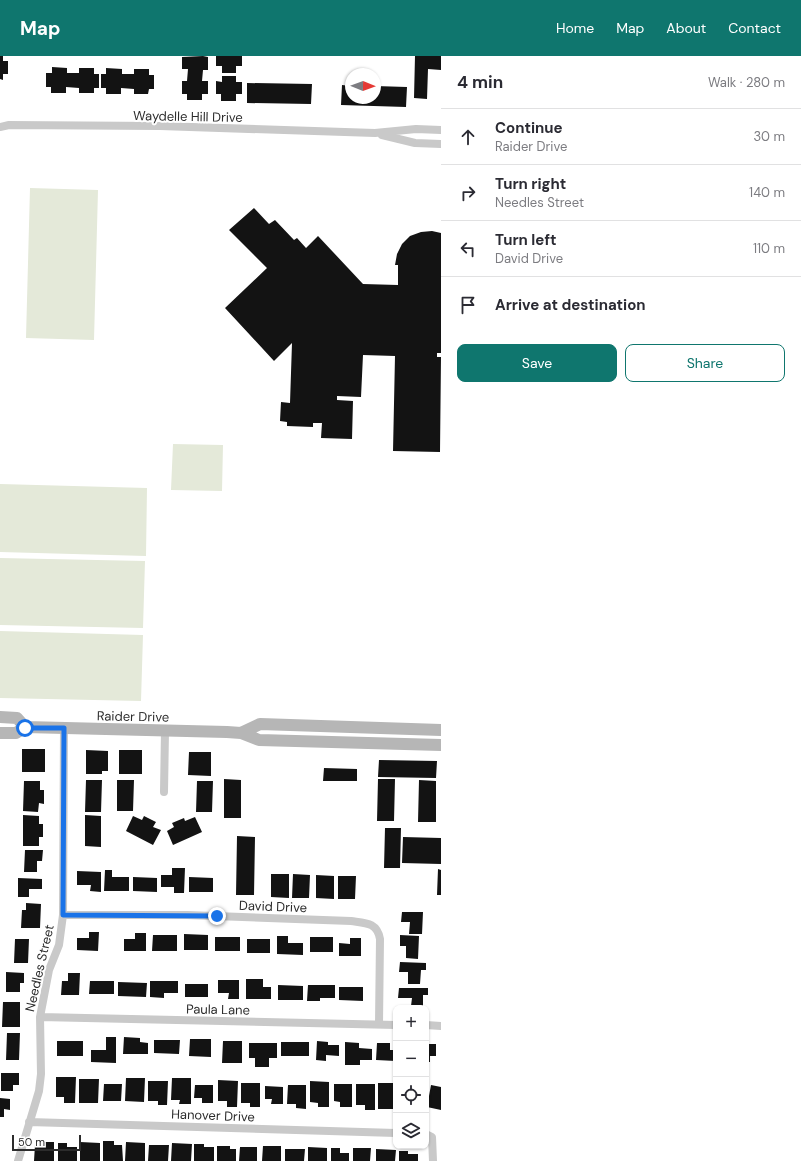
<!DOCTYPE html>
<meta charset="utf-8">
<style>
:root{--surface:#fff;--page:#f7f7f7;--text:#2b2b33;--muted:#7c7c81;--line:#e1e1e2;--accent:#0f766e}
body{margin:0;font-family:"DM Sans",sans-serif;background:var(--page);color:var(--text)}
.controls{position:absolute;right:12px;bottom:12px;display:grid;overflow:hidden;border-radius:8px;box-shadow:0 1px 3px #0004}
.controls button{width:36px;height:36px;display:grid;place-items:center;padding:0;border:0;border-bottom:1px solid var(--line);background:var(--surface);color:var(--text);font:20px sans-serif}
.compass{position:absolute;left:345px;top:12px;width:36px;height:36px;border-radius:50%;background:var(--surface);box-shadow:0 1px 3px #0004;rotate:91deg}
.scale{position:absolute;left:12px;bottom:10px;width:69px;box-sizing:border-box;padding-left:4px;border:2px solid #2c2c2c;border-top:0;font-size:11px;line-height:14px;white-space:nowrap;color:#2c2c2c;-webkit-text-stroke:3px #fff;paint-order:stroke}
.stop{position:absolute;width:12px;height:12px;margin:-9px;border:3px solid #1a73e8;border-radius:50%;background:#fff}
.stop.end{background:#1a73e8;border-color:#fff;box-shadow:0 1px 4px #0008}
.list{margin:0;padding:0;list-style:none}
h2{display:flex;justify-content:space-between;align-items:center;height:52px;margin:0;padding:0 16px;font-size:17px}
h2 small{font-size:13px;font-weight:400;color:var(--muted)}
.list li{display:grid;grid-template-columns:26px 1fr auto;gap:12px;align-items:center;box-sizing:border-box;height:56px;padding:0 16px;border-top:1px solid var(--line)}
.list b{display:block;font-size:15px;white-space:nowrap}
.list p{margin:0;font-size:13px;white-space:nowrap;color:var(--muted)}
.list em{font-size:13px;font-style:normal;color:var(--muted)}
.actions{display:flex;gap:8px;padding:12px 16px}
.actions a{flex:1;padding:9px 0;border:1px solid var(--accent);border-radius:8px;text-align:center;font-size:14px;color:var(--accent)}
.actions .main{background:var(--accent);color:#fff}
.icon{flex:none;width:22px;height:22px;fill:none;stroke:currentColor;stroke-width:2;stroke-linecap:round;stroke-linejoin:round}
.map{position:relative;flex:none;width:441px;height:1105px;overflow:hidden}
header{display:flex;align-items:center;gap:24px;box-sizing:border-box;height:56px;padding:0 20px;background:var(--accent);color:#fff}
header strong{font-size:19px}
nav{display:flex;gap:22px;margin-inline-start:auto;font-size:14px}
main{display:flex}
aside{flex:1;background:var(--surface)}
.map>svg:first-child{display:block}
.green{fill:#e4e9d9}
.building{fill:#131313}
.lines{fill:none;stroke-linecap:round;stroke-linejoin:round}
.minor{stroke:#c9c9c9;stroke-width:8}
.secondary{stroke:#b6b6b6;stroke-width:12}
.route{stroke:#1a73e8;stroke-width:5}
.labels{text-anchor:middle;stroke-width:4;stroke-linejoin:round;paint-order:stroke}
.street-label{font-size:13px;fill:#2c2c2c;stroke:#fff}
</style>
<header>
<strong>Map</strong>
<nav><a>Home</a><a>Map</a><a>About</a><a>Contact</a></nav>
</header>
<main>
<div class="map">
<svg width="441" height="1105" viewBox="0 0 441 1105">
<rect width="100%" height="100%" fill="#fff"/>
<!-- green -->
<path class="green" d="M 30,132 L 98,134 L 94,284 L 26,282 Z
M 173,388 L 223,389 L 222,435 L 171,434 Z
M 0,428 L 147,432 L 146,500 L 0,496 Z
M 0,502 L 145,505 L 143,572 L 0,569 Z
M 0,575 L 143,579 L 141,645 L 0,642 Z"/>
<!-- building -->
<path class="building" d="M 0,0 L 3,0 L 3,5 L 8,5 L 8,18 L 3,18 L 3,24 L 0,23 Z
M 203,0 L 208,1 L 208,14 L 203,14 L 202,25 L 208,25 L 208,38 L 202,38 L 202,44 L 187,44 L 187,38 L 182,38 L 182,25 L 187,25 L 188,13 L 182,13 L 182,1 Z
M 216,0 L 242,0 L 242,10 L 236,10 L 236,17 L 222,17 L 222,10 L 216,10 Z
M 415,0 L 441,0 L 441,14 L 428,13 L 427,43 L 414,42 Z
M 52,11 L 67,12 L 67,17 L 79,17 L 79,12 L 94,12 L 94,18 L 99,18 L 99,32 L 94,32 L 94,37 L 79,37 L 79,32 L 66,31 L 66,37 L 51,37 L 51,31 L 46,31 L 46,17 L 52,17 Z
M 106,12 L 122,13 L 122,18 L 134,18 L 134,13 L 149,13 L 149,19 L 154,19 L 154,33 L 149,33 L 148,38 L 134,38 L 134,33 L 121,32 L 121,38 L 106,38 L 106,32 L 101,32 L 101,18 L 106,18 Z
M 222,20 L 236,20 L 236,26 L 242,26 L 242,38 L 236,38 L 236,45 L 221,45 L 221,38 L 216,38 L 216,25 L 222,26 Z
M 247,27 L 312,28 L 311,48 L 247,47 Z
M 342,29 L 351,30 L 351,42 L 375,42 L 375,30 L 407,31 L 406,51 L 341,49 Z
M 254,152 L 269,168 L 275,164 L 294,184 L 297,182 L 306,192 L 318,180 L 363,228 L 398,229 L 398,209 L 395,209 L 397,198 L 402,188 L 410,180 L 421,176 L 432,175 L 441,177 L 441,297 L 437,297 L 437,301 L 441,301 L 440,396 L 393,395 L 395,300 L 363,299 L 361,341 L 337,340 L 337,344 L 353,345 L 352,383 L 321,382 L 322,367 L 313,367 L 313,371 L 287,370 L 287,366 L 280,365 L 281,346 L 290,347 L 292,287 L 274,305 L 225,252 L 267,212 L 229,174 Z
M 22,693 L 45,693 L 45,716 L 22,716 Z
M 86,694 L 108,695 L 108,715 L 102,715 L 102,718 L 86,718 Z
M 119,694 L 142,694 L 142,718 L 119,718 Z
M 189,696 L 211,696 L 211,720 L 188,719 Z
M 379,704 L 437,705 L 436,722 L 378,721 Z
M 324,712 L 357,713 L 357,725 L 323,725 Z
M 224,723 L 241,724 L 241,762 L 224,762 Z
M 378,723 L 395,723 L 394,765 L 377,765 Z
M 86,724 L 102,724 L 101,756 L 85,756 Z
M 117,724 L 134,724 L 133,755 L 117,755 Z
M 419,724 L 436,725 L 436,766 L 418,766 Z
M 24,725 L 40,725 L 40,734 L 44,734 L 44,748 L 39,747 L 38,756 L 23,755 Z
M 197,725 L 213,725 L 212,756 L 196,756 Z
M 23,759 L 39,760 L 39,768 L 43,768 L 43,781 L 39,781 L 39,790 L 23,790 Z
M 85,759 L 101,760 L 101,791 L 85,790 Z
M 133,760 L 142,764 L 144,760 L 156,766 L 153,771 L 161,774 L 153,789 L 126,775 Z
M 195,761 L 202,776 L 173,789 L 167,775 L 174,771 L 172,767 L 184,762 L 185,765 Z
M 385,772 L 401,772 L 400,812 L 384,812 Z
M 237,780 L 255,781 L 254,839 L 236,839 Z
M 403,781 L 441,782 L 441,808 L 402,807 Z
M 25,794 L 43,794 L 42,805 L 37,805 L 37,816 L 24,816 Z
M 172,812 L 185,812 L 184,837 L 174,837 L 174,831 L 161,831 L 161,819 L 172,819 Z
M 438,813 L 441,814 L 441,839 L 437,839 Z
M 105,814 L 112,814 L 112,821 L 129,821 L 129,835 L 104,835 Z
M 77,815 L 101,816 L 101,836 L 90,835 L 91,829 L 77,829 Z
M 271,818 L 289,818 L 289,842 L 271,841 Z
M 293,818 L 310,819 L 309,842 L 292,842 Z
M 316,819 L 334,820 L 334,843 L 316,842 Z
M 338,820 L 356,820 L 355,843 L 338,843 Z
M 133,821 L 157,822 L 157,836 L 133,835 Z
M 189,821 L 213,822 L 213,836 L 189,836 Z
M 18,822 L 42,823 L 42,833 L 29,833 L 29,841 L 18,841 Z
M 26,847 L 41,848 L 40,872 L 21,872 L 22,854 L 26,854 Z
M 402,856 L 423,856 L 422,878 L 409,878 L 410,866 L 401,866 Z
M 89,876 L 99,876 L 98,895 L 77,894 L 77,882 L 89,882 Z
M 135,877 L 146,877 L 146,895 L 124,895 L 124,883 L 135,883 Z
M 184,878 L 208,879 L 208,894 L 184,894 Z
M 153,879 L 177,879 L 177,895 L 152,895 Z
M 400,879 L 419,880 L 418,903 L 406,902 L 406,890 L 400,890 Z
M 277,880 L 288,880 L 288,887 L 303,887 L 303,899 L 277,898 Z
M 215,881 L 240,881 L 240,895 L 215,895 Z
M 310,881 L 333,881 L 333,896 L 310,896 Z
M 350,882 L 361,882 L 361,900 L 339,900 L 339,887 L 350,888 Z
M 15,883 L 29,883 L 28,907 L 14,907 Z
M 247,883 L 270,883 L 270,897 L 247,897 Z
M 400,906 L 426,907 L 426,914 L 421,914 L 420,928 L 408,928 L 408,916 L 399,916 Z
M 6,916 L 24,917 L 24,927 L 20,927 L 20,936 L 6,936 Z
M 68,917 L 80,917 L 79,939 L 61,939 L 62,925 L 68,925 Z
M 246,923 L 263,923 L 263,931 L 271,931 L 271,943 L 246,943 Z
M 218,924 L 239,924 L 239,943 L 228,943 L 229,937 L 218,937 Z
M 90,925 L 114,925 L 114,938 L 89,938 Z
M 150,925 L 178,925 L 178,937 L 164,937 L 164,942 L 150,941 Z
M 118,926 L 147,927 L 146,941 L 118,940 Z
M 185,928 L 208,928 L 208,941 L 185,941 Z
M 278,929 L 303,930 L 303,944 L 278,944 Z
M 308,929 L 335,929 L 335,942 L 320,942 L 320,945 L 307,945 Z
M 339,931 L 363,931 L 363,945 L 339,944 Z
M 399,932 L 428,932 L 428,939 L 423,939 L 423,951 L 411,950 L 412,942 L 398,942 Z
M 3,946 L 20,946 L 20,971 L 2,971 Z
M 7,977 L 20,977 L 19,1004 L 6,1004 Z
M 106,981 L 116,981 L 116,1007 L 91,1006 L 91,994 L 106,994 Z
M 124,981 L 140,982 L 140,986 L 148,987 L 148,998 L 123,998 Z
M 190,983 L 211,983 L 211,1001 L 189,1000 Z
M 154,984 L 180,984 L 179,998 L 154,997 Z
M 57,985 L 83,985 L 83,1000 L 57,1000 Z
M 223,985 L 242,985 L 242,1007 L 222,1007 Z
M 317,985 L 328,986 L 328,989 L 339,989 L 339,1000 L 326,999 L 326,1005 L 316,1004 Z
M 281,986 L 309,986 L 309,1000 L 281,1000 Z
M 345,986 L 359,987 L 359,992 L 372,993 L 372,1004 L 360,1004 L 360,1009 L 345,1009 Z
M 249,987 L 277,987 L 277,1002 L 269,1002 L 269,1011 L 255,1011 L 255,1002 L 249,1002 Z
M 377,987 L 390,987 L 390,994 L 396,994 L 396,1005 L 376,1004 Z
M 426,988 L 436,988 L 436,1000 L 430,1000 L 430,1006 L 426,1006 Z
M 1,1017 L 19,1017 L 19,1029 L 13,1029 L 13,1035 L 1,1035 Z
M 56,1021 L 76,1021 L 75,1047 L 64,1047 L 64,1041 L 56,1041 Z
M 126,1022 L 145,1022 L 144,1046 L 125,1045 Z
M 172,1022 L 191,1022 L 191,1048 L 179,1048 L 180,1044 L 171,1044 Z
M 79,1023 L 99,1023 L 98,1047 L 79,1047 Z
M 218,1024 L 238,1025 L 237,1051 L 227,1051 L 227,1045 L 218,1045 Z
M 148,1025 L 168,1025 L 167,1049 L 158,1049 L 158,1045 L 148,1045 Z
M 310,1025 L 329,1026 L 329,1051 L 318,1051 L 318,1047 L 310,1046 Z
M 241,1027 L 260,1027 L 260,1051 L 250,1051 L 250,1047 L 241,1047 Z
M 378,1027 L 396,1027 L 396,1053 L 378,1053 Z
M 104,1028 L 122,1028 L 121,1045 L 103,1045 Z
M 334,1028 L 352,1028 L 352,1051 L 340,1051 L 340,1046 L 334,1045 Z
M 356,1028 L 375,1028 L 375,1054 L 365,1054 L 365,1049 L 356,1049 Z
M 195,1029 L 213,1029 L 213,1047 L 202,1047 L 202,1042 L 194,1042 Z
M 288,1029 L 306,1029 L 306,1053 L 296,1052 L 296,1048 L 287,1048 Z
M 431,1029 L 441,1031 L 441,1054 L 427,1051 Z
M 265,1030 L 283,1031 L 283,1048 L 271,1048 L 272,1043 L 265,1043 Z
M 0,1042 L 10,1043 L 10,1054 L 4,1053 L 4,1061 L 0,1061 Z
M 103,1085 L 114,1085 L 114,1089 L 122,1089 L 123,1105 L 103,1105 Z
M 43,1086 L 54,1086 L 54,1105 L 34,1105 L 35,1089 L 43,1089 Z
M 80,1086 L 100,1087 L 100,1105 L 80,1105 Z
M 126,1086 L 145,1087 L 145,1105 L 125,1105 Z
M 58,1087 L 67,1087 L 67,1091 L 77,1091 L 77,1105 L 58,1105 Z
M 172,1087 L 192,1088 L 191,1105 L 171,1105 Z
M 194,1088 L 204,1088 L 204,1091 L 214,1091 L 214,1105 L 194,1105 Z
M 149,1089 L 169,1089 L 168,1105 L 148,1105 Z
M 217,1090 L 230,1090 L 230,1093 L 236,1093 L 236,1105 L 217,1105 Z
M 263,1090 L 281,1090 L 281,1105 L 262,1105 Z
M 240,1091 L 257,1091 L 257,1105 L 239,1105 Z
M 308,1091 L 327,1092 L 327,1105 L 308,1105 Z
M 331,1092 L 340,1092 L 340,1097 L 349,1097 L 349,1105 L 331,1105 Z
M 353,1092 L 371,1092 L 370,1105 L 353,1105 Z
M 285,1093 L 305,1093 L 304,1105 L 285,1105 Z
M 376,1093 L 396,1094 L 395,1105 L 376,1105 Z
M 399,1095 L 408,1095 L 408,1098 L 418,1098 L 418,1105 L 399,1105 Z"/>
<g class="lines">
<!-- minor -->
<path class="minor" d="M 0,71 L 9,69 L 160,70 L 375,77 L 416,73 L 441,74
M 382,79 L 415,87 L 441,88
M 164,736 L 165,675
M 63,859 L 187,859 L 351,865 C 365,867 377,866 380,883 L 379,968
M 40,961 L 396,969
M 426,969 L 441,970
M 29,1066 L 396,1077
M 426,1078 L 432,1081 L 433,1105
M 18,1105 L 39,1035 L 41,1018 L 40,961 L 49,914 L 59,889 L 63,859 L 64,672"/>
<!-- secondary -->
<path class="secondary" d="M 0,661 L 17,662 L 25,671
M 0,677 L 16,677 L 25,671 L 227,676 L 241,677 L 259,684 L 441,689
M 241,677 L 260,668 L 441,674"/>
</g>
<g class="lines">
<!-- route -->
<path class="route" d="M 25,672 L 64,672 L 63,859 L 217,860"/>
</g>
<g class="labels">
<!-- street labels -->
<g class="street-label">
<text transform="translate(188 60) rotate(1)" y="5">Waydelle Hill Drive</text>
<text transform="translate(133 660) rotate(1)" y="5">Raider Drive</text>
<text transform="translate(273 850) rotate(2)" y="5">David Drive</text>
<text transform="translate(39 912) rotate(-77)" y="5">Needles Street</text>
<text transform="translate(218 953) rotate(1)" y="5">Paula Lane</text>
<text transform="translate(213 1059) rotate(2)" y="5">Hanover Drive</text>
</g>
</g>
</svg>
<div class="controls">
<button>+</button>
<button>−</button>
<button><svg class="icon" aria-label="locate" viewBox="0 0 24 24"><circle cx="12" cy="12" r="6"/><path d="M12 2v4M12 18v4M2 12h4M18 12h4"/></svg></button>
<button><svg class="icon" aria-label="layers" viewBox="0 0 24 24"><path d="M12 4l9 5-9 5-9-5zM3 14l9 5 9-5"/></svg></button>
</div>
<svg class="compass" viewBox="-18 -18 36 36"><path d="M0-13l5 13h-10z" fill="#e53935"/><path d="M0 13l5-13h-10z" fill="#7c7c81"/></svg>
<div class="scale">50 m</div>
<div class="stop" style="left:25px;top:672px"></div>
<div class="stop end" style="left:217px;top:860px"></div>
</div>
<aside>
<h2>4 min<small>Walk · 280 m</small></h2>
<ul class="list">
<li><svg class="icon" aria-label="ahead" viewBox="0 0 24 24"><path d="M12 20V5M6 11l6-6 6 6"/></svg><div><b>Continue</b><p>Raider Drive</p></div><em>30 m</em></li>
<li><svg class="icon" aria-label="right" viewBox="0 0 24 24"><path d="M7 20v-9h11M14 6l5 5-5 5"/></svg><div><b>Turn right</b><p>Needles Street</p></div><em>140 m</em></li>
<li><svg class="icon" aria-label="left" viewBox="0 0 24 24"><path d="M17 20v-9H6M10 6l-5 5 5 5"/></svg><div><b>Turn left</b><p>David Drive</p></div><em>110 m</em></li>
<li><svg class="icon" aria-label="arrive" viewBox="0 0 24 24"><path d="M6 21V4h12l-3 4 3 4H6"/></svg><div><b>Arrive at destination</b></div></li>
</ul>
<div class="actions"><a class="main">Save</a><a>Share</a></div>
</aside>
</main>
